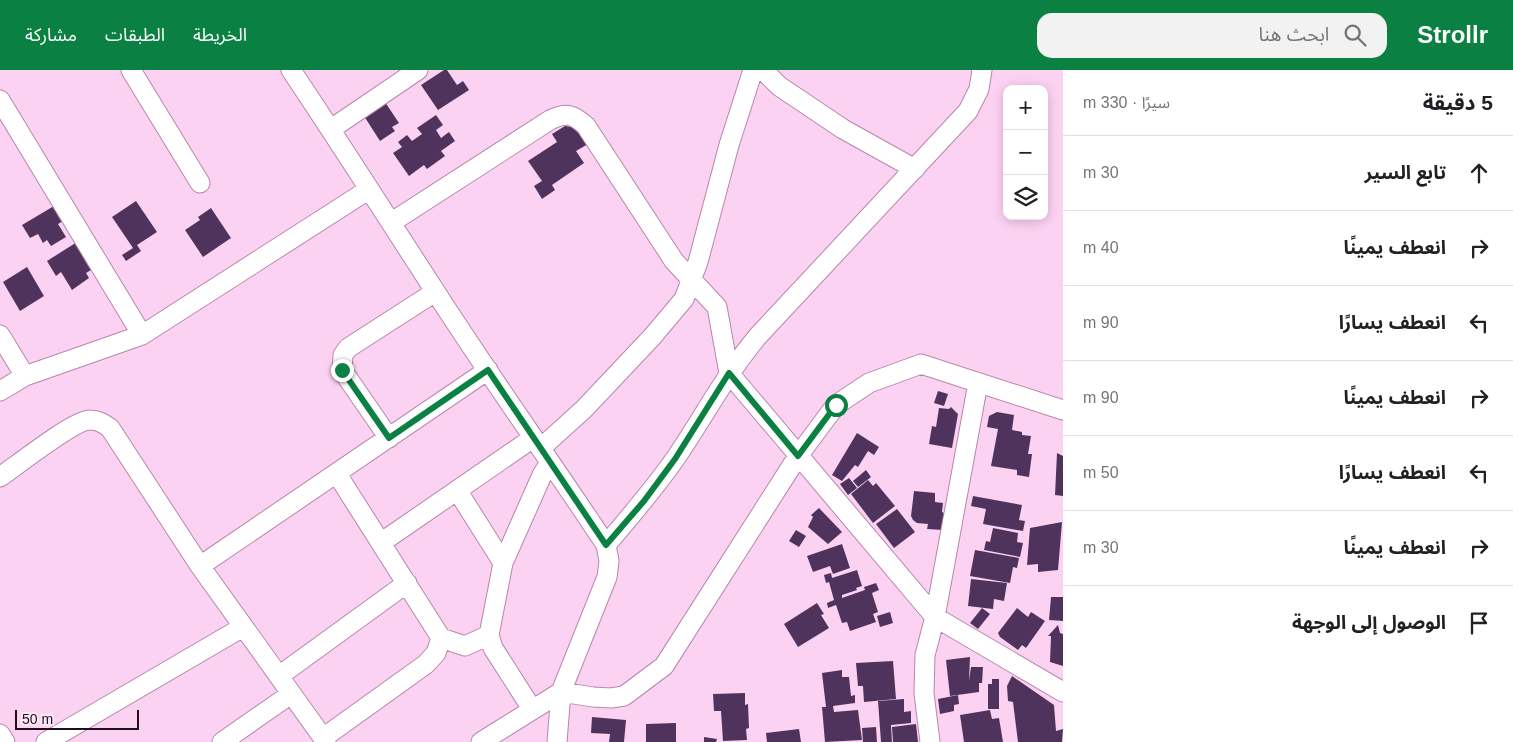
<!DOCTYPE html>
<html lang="ar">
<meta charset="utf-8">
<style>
:root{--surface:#fff;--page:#f2f2f2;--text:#202124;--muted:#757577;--line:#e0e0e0;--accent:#0b8043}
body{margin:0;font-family:Arial,"Noto Sans Arabic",sans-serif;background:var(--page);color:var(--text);direction:rtl}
.controls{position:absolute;right:15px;top:15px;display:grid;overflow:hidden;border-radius:10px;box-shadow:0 2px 12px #0003}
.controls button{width:45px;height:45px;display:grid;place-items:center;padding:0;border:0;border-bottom:1px solid var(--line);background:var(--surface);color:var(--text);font:25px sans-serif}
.scale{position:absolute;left:15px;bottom:12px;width:124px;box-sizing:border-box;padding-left:5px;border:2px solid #200e1c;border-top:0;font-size:14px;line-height:18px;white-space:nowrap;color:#200e1c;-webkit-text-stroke:4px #fde7f7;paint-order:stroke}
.stop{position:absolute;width:15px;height:15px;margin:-11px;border:4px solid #0b8043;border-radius:50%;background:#fff}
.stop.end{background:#0b8043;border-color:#fff;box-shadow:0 1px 5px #0008}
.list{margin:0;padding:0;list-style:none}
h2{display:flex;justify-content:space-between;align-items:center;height:65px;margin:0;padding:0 20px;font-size:21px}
h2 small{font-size:16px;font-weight:400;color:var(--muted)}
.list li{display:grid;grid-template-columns:32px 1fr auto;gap:15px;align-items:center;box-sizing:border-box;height:75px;padding:0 20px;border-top:1px solid var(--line)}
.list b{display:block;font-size:19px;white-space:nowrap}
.list em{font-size:16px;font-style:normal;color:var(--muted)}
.icon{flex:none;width:28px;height:28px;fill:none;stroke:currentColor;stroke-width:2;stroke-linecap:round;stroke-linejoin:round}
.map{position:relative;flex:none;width:1063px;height:672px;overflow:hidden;direction:ltr}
header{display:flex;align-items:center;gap:30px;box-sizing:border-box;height:70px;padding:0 25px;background:var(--accent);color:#fff}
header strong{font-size:24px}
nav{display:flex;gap:28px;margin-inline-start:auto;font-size:18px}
.search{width:350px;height:45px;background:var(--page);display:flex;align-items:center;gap:12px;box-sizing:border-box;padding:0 18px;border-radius:15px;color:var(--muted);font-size:19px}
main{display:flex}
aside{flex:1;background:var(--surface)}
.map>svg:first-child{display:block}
.building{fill:#50335c}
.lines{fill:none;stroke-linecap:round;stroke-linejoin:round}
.minor-casing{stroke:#b786ab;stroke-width:21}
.minor{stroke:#fff;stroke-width:19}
.route{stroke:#0b8043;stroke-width:6}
</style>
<header>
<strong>Strollr</strong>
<div class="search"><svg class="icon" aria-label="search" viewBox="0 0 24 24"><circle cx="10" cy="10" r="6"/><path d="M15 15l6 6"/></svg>ابحث هنا</div>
<nav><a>الخريطة</a><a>الطبقات</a><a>مشاركة</a></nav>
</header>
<main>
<aside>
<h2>5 دقيقة<small>سيرًا · 330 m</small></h2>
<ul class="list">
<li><svg class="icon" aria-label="ahead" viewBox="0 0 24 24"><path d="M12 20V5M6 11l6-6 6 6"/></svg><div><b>تابع السير</b></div><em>30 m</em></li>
<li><svg class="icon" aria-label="right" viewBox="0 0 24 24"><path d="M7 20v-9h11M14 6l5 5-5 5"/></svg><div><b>انعطف يمينًا</b></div><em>40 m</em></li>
<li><svg class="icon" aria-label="left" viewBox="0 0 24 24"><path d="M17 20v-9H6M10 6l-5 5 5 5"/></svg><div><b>انعطف يسارًا</b></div><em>90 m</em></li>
<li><svg class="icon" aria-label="right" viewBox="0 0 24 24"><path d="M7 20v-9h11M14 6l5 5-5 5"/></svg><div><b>انعطف يمينًا</b></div><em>90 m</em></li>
<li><svg class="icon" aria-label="left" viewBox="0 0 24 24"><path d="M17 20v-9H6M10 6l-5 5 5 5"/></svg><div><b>انعطف يسارًا</b></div><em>50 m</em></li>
<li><svg class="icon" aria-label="right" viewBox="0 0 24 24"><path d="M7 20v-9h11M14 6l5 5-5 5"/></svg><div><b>انعطف يمينًا</b></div><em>30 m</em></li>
<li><svg class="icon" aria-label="arrive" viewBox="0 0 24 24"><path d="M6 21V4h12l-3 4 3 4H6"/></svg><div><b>الوصول إلى الوجهة</b></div></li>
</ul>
</aside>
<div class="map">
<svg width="1063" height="672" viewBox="0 0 1063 672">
<rect width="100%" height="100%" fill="#fcd2f2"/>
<!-- building -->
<path class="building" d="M 444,0 L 447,0 L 457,15 L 463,11 L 469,20 L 438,40 L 421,15 Z
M 385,32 L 399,53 L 392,57 L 395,61 L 380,71 L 364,46 Z
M 436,45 L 443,55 L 436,60 L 441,68 L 449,62 L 455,71 L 441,81 L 445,86 L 427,99 L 424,95 L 409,106 L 393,83 L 402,77 L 398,72 L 407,65 L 412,71 L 422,64 L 417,58 Z
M 565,56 L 578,58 L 588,74 L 576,81 L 584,93 L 552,115 L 555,120 L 542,129 L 534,116 L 542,111 L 528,91 L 557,72 L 552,64 Z
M 136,131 L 157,162 L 137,175 L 141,181 L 126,191 L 122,185 L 133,178 L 112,147 Z
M 54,136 L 63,151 L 58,154 L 66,167 L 51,176 L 47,170 L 43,173 L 38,164 L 30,168 L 22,155 Z
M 211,138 L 231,168 L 203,187 L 185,160 L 200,150 L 198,147 Z
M 77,172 L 87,187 L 84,189 L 91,200 L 86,203 L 89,208 L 72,220 L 61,202 L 56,206 L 47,191 Z
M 27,197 L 44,226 L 20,241 L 3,212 Z
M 938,321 L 948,324 L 944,336 L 934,333 Z
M 951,337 L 958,344 L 952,378 L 929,374 L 932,356 L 936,357 L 939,338 L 949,339 Z
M 997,342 L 1014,345 L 1012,360 L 1022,362 L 1022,365 L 1031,366 L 1028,384 L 1032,384 L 1029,407 L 1017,405 L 1017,400 L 991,396 L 998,359 L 987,357 L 989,346 Z
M 857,363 L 879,377 L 874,385 L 868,381 L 858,397 L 855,395 L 842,411 L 832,405 Z
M 1057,383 L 1063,386 L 1063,426 L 1055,425 Z
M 866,400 L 871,407 L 858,417 L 853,411 Z
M 849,408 L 857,418 L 848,425 L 840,414 Z
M 868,410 L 873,416 L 876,413 L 895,436 L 873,453 L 851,424 Z
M 914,421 L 935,423 L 935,432 L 943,433 L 942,442 L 944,443 L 943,460 L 927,459 L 928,454 L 917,453 L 913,450 L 911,446 Z
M 973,426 L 1022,435 L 1019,450 L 1025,451 L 1023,461 L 983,454 L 986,439 L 971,436 Z
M 819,438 L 842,462 L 828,474 L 808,457 L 813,447 L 811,445 Z
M 897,439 L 915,462 L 894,478 L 876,454 Z
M 1062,452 L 1058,500 L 1038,502 L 1038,494 L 1027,495 L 1030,458 Z
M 993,458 L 1018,463 L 1017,472 L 1023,473 L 1020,487 L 984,480 L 986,471 L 990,472 Z
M 796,460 L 806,466 L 799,477 L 789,471 Z
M 842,474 L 850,498 L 833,504 L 830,496 L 813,502 L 807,486 Z
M 975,480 L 1019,488 L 1017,498 L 1013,497 L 1010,513 L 970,506 Z
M 857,500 L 862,516 L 856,518 L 857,520 L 842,525 L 842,528 L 865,520 L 864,517 L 876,513 L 879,520 L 872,523 L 878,542 L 873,544 L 876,552 L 850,561 L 847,552 L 842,553 L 836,535 L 828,538 L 827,533 L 834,530 L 829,512 L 826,513 L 824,505 L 831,503 L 832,508 Z
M 971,509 L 1007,513 L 1004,531 L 994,529 L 993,539 L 968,536 Z
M 1051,527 L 1063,527 L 1063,551 L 1049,550 Z
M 817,533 L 824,544 L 821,545 L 829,558 L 798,577 L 784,554 Z
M 982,538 L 990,544 L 978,559 L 970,553 Z
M 1017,538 L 1028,547 L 1031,542 L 1045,551 L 1026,578 L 1022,575 L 1018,580 L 1000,567 L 998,563 Z
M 890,542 L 893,553 L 880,557 L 877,546 Z
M 1058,555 L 1060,563 L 1063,564 L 1063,596 L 1050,592 L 1051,566 L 1048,566 Z
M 970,587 L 969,611 L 971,597 L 983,597 L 982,613 L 979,613 L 979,622 L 950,626 L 946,590 Z
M 893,591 L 896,629 L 864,632 L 863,616 L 858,616 L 856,593 Z
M 842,600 L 842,607 L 849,607 L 851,626 L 855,625 L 855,633 L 833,636 L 834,642 L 858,640 L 862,670 L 825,672 L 822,637 L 826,637 L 822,603 Z
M 1012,606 L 1054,635 L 1056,661 L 1063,659 L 1062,672 L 1018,672 L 1013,632 L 1008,631 L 1007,616 Z
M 992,609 L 999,609 L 999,639 L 988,639 L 988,614 L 992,614 Z
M 745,623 L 745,635 L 748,634 L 749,658 L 746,659 L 747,670 L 723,671 L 721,641 L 714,641 L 713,624 Z
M 958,625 L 959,634 L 954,635 L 954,641 L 940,644 L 938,629 Z
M 904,629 L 904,642 L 911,641 L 911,653 L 891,655 L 892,672 L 881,672 L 878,631 Z
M 990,640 L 992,649 L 999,648 L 1003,672 L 964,672 L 960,645 Z
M 592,647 L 626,650 L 624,672 L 609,672 L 610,664 L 591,663 Z
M 676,653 L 676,672 L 646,672 L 646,654 Z
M 916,654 L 918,672 L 893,672 L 892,657 Z
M 876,657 L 877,672 L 863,672 L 862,658 Z
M 799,659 L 801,672 L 767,672 L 766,663 Z
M 704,667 L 717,669 L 716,672 L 704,672 Z"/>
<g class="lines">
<!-- minor casing -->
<g class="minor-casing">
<path id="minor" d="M 131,0 L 200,113
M 291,0 C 340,73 387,147 435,221 C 490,307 550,390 606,475 L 609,491 L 607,507 L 561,622 L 557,672
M 763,0 L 779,16 L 843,59 L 915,99
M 0,30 L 142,265
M 331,59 L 418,0
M 392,152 L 550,50 C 566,42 573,44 586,56 L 674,191 L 717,237 L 729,303 L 935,547 L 1063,622
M 0,265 L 25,306
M 0,321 L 25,306 L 142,265 L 368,120
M 389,368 L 342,300 L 343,285 L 348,278 L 435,222
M 541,378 L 584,339 L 652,267 L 684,229 L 698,192 L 729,75 L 753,0
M 337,404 L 441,568 L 465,576 L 489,565
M 0,407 C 16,396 73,351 89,350 C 98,350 103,353 110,358 L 200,496 L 326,672
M 457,420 L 503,493
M 382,472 L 533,368
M 606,475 C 630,447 654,419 675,389 C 703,348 726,304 758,266 L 968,41 L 979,19 L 982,0
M 200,496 L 488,300
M 279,606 L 407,513
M 532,639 L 493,578 L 489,565 L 503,493 L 542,405 L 550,392
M 0,664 L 5,672
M 323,668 L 426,594 L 436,583 L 441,568
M 46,672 L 243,557
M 222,672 L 291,624
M 481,672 L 561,622 L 593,627 L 611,628 L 624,626 L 664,596 L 798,386 L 836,335 L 869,313 L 921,294 L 1063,340
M 930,672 L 924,623 L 925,585 L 935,547 L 978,313"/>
</g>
<!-- minor -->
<use href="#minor" class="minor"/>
</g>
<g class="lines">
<!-- route -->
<path class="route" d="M 342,300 L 389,368 L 488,300 L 606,475 L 644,431 L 675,389 L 729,303 L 798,386 L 836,335"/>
</g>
</svg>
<div class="controls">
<button>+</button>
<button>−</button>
<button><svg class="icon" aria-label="layers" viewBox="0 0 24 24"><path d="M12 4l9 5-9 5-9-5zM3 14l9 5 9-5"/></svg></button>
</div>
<div class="scale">50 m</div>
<div class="stop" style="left:836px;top:335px"></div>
<div class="stop end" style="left:342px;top:300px"></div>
</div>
</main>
